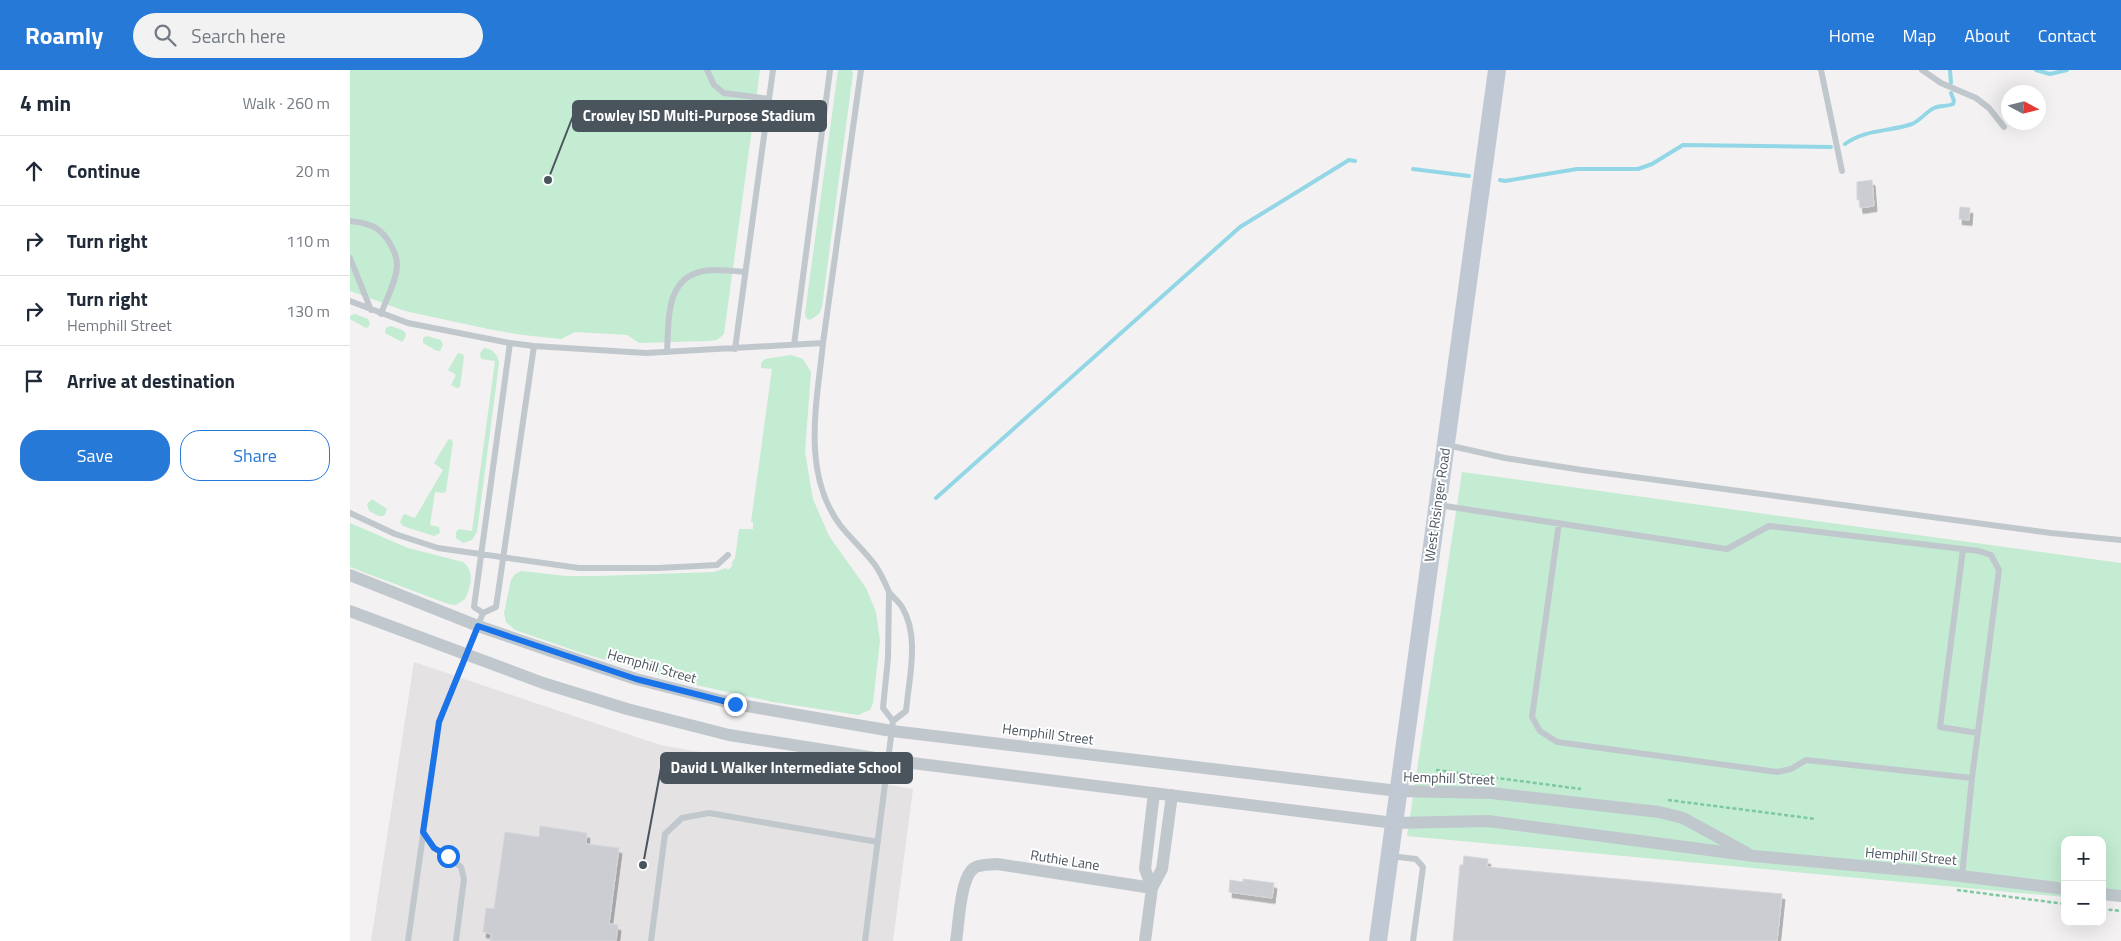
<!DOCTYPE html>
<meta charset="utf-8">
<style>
:root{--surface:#fff;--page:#f2f2f3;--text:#1f2937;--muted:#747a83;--line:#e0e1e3;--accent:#2679d7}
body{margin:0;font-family:"Titillium Web",sans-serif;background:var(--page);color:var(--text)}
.controls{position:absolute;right:15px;bottom:15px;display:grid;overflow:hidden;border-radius:10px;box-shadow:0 5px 20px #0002}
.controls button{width:45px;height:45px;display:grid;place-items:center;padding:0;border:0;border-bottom:1px solid var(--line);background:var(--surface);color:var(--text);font:25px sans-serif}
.compass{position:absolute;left:1651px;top:15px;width:45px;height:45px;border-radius:50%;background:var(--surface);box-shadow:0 5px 20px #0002;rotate:97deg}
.stop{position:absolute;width:15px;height:15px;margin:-11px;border:4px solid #1a73e8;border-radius:50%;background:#fff}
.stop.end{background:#1a73e8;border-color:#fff;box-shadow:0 1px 5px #0008}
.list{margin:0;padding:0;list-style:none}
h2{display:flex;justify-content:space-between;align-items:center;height:65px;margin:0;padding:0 20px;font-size:21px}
h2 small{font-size:16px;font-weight:400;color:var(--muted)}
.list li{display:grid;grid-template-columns:32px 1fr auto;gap:15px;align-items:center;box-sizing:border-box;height:70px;padding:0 20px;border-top:1px solid var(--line)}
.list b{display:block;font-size:19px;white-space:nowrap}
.list p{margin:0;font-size:16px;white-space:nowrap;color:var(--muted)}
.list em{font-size:16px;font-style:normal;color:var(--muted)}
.actions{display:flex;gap:10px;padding:15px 20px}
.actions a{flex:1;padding:11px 0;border:1px solid var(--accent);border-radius:20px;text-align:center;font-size:18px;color:var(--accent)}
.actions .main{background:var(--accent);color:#fff}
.icon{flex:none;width:28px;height:28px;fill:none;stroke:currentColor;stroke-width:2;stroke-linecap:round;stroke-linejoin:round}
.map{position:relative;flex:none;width:1771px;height:871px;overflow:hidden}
header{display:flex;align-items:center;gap:30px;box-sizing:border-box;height:70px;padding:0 25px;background:var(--accent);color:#fff}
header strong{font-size:24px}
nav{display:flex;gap:28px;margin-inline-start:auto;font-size:18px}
.search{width:350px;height:45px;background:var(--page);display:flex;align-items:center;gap:12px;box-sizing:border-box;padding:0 18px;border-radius:28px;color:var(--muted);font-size:19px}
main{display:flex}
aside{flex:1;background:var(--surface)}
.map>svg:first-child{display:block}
.education{fill:#e4e2e2}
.green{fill:#c3ecd2}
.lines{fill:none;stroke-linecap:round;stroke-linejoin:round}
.stream{stroke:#93d7e6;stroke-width:4}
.building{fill:#cbcdd2;stroke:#d5d7db;filter:url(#shadow)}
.path{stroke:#7dc8a1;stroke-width:2.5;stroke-dasharray:4 2.5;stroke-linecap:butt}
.lane{stroke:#c0c8ce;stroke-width:6}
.street{stroke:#c0c8ce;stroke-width:12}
.secondary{stroke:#c0c9d3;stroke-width:18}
.route{stroke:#1a73e8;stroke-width:6}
.labels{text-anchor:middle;stroke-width:4;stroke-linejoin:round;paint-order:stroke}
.street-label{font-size:14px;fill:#4a545d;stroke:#fff}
.leader{fill:none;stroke:#4a545d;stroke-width:2}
.callout-dot{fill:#4a545d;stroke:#fff;stroke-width:2}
.callout{fill:#4a545d;stroke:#4a545d;stroke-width:2}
.callout-label{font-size:15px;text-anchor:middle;font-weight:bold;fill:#fff}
</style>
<header>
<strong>Roamly</strong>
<div class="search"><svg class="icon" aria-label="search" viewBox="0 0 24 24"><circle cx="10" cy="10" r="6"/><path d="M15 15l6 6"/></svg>Search here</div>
<nav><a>Home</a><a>Map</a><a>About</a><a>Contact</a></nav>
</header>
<main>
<aside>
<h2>4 min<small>Walk · 260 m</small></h2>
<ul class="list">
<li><svg class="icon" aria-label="ahead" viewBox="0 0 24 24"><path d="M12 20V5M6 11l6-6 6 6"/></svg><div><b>Continue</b></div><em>20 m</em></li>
<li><svg class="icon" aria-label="right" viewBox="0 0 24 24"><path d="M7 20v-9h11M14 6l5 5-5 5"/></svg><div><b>Turn right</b></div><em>110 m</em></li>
<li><svg class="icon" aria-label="right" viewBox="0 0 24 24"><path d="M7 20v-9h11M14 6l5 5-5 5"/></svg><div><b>Turn right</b><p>Hemphill Street</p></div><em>130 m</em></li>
<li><svg class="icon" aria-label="arrive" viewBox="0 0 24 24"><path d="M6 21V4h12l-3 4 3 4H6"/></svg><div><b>Arrive at destination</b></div></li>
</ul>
<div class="actions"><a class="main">Save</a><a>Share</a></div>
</aside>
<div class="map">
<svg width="1771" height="871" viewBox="0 0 1771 871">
<defs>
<filter id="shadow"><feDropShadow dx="3" dy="5.5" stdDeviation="0" flood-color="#0004"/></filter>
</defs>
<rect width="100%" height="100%" fill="#f3f1f1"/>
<!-- education -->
<path class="education" d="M 64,592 L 310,675 L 563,719 L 543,871 L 21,871 Z"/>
<!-- green -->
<path class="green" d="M 0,0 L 410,0 L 374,264 L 367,270 L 358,271 L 289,273 L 277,265 L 225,262 L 211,269 L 173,265 L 143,260 L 55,241 L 0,221 Z
M 488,0 L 502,0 L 503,3 L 472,237 L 469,244 L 460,250 L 456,248 L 455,243 Z
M 5,244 L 18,249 L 20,254 L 18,257 L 16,258 L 0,249 L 0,246 Z
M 40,256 L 50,259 L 55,262 L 56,266 L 52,272 L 35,263 L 36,258 Z
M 77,266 L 91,270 L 93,275 L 90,281 L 87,281 L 73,273 L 73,268 Z
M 134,278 C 143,279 148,285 149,293 L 127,462 L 122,470 L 113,473 L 106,468 L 106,462 L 109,459 L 122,461 L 145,291 L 131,289 L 130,283 Z
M 108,283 L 113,284 L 114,287 L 110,317 L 107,318 L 101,315 L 106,305 L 98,300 Z
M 441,285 L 453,289 L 461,302 L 455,382 L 463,429 L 479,466 L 516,518 L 526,542 L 530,571 L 523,633 L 520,640 L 508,645 L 423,632 L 332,612 L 235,584 L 165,560 L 156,552 L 154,543 L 161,510 L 165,504 L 171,501 L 216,506 L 249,506 L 364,502 L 376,498 L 378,500 L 383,495 L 381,494 L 385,488 L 389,459 L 403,459 L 403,452 L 401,452 L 422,299 L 411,298 L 411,293 L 415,289 Z
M 101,369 L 103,372 L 96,421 L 94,423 L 85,422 L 80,455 L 89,457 L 90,463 L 84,466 L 53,456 L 50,452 L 54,444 L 65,448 L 93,400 L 84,393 L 98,370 Z
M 1112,402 L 1771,493 L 1771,827 L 1752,829 L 1752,770 L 1715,770 L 1715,827 L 1057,766 Z
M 22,429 L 37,439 L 34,446 L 29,446 L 19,441 L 17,434 Z
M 0,453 L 58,478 L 113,492 C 125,501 121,517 115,529 L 106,535 L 98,534 L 0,497 Z"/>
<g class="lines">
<!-- stream -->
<path class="stream" d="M 1600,0 L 1601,13
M 1686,0 L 1700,4 L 1717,0
M 1495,74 C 1515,59 1539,62 1562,54 C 1571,50 1577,41 1584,38 C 1590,35 1596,37 1603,34 L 1604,31 L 1601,23
M 1063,99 L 1119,106
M 1150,110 L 1155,111 L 1227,99 L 1288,99 L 1302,94 L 1333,75 L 1481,77
M 586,428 L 890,157 L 999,90 L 1005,91"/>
</g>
<!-- building -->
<path class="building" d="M 1522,110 L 1524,136 L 1510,138 L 1509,129 L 1507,130 L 1507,112 Z
M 1610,137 L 1620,138 L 1619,150 L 1609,149 Z
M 190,756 L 237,763 L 236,774 L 269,778 L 259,854 L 268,855 L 266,871 L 140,871 L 141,864 L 133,862 L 136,838 L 144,839 L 155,762 L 189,767 Z
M 1114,786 L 1138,789 L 1137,797 L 1432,824 L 1427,871 L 1103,871 L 1110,795 L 1113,795 Z
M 893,809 L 924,813 L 922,828 L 879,822 L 880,810 L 893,812 Z"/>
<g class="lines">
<!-- path -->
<path class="path" d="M 1086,700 L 1231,719
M 1318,730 L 1466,749
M 1607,820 L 1715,834
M 1752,839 L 1771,841"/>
<!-- lane -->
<path class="lane" d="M 357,0 L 364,15 L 374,23 L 419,29
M 1471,0 L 1492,101
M 1572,0 L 1591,13 L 1626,28 L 1639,38 L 1654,57
M 0,151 C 9,152 19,154 26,158 C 37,165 47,183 47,195 C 47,210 36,229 31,244
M 0,188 L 21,240
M 0,231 L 58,253 L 160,273 L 184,276 L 296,283 L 473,273 C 467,333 451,402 490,455 C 501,469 515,481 525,495 C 531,503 535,513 539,522
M 473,273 L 511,0
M 444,275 L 480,0
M 385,279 L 423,0
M 317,282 C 319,246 315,201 364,200 C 375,200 385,201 395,202
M 1097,375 L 1155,388 L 1232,400 L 1701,463 L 1771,470
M 1088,435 L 1377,479 L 1419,456 L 1629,481 L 1641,485 L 1649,500 L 1622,708 L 1456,690 L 1441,699 L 1427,702 L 1207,672 L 1190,661 L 1182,647 L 1209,453
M 0,443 L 45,464 L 88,478 L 229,498 L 308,498 L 367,495 L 378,485
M 1613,479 L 1590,657 L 1628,663
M 133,543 L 124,537 L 160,273
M 73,762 L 84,778 L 97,786 L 111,797 L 114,809 L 106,871
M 1040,786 L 1066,789 L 1073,797 L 1063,871
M 1612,806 L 1622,708
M 58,871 L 89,652 L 133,543 L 146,537 L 184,276
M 301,871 L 315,764 L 332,748 L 359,743 L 528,772
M 515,871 L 543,651 L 556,641 C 559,608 570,566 552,537 C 549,532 543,527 539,522 L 538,588 L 533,638 L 543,651"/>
<!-- street -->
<path class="street" d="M 0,505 L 128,556 L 204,582 L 286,609 L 385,634 L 542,661 L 1048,721 L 1141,723 L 1309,742 L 1333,748 L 1397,783
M 0,541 L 193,613 L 277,639 L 379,665 L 538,690 L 1044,753 L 1138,751 L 1404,786 L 1579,802 L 1715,819
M 802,818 L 795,799 L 804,723
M 1752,824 L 1771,826
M 606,871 C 609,854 610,808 624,798 C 630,794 640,795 647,794 L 802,818
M 795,871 L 802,818 L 812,799 L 822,725"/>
<!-- secondary -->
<path class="secondary" d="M 1028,871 L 1147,0"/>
</g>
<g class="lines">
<!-- route -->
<path class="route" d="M 98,786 L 84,778 L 73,762 L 89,652 L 128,556 L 286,609 L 385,634"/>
</g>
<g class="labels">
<!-- street labels -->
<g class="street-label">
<text transform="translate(1087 435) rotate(-82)" y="5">West Risinger Road</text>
<text transform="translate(302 596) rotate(16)" y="5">Hemphill Street</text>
<text transform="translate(698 664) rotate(7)" y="5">Hemphill Street</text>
<text transform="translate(1099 708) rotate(2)" y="5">Hemphill Street</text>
<text transform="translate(1561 786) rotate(5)" y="5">Hemphill Street</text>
<text transform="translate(715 790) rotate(9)" y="5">Ruthie Lane</text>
</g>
</g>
<!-- callouts -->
<path class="leader" d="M198 110L223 46M293 795L311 698"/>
<g class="callout-dot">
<circle cx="198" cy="110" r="5"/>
<circle cx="293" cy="795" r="5"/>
</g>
<g class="callout">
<rect x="223" y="31" width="253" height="30" rx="5"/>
<rect x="311" y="683" width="251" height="30" rx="5"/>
</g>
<g class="callout-label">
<text x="349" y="51">Crowley ISD Multi-Purpose Stadium</text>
<text x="436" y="703">David L Walker Intermediate School</text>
</g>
</svg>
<div class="controls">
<button>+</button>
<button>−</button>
</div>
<svg class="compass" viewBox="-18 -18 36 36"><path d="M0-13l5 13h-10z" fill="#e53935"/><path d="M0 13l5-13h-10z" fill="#747a83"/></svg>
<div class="stop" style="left:98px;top:786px"></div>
<div class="stop end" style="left:385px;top:634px"></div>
</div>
</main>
